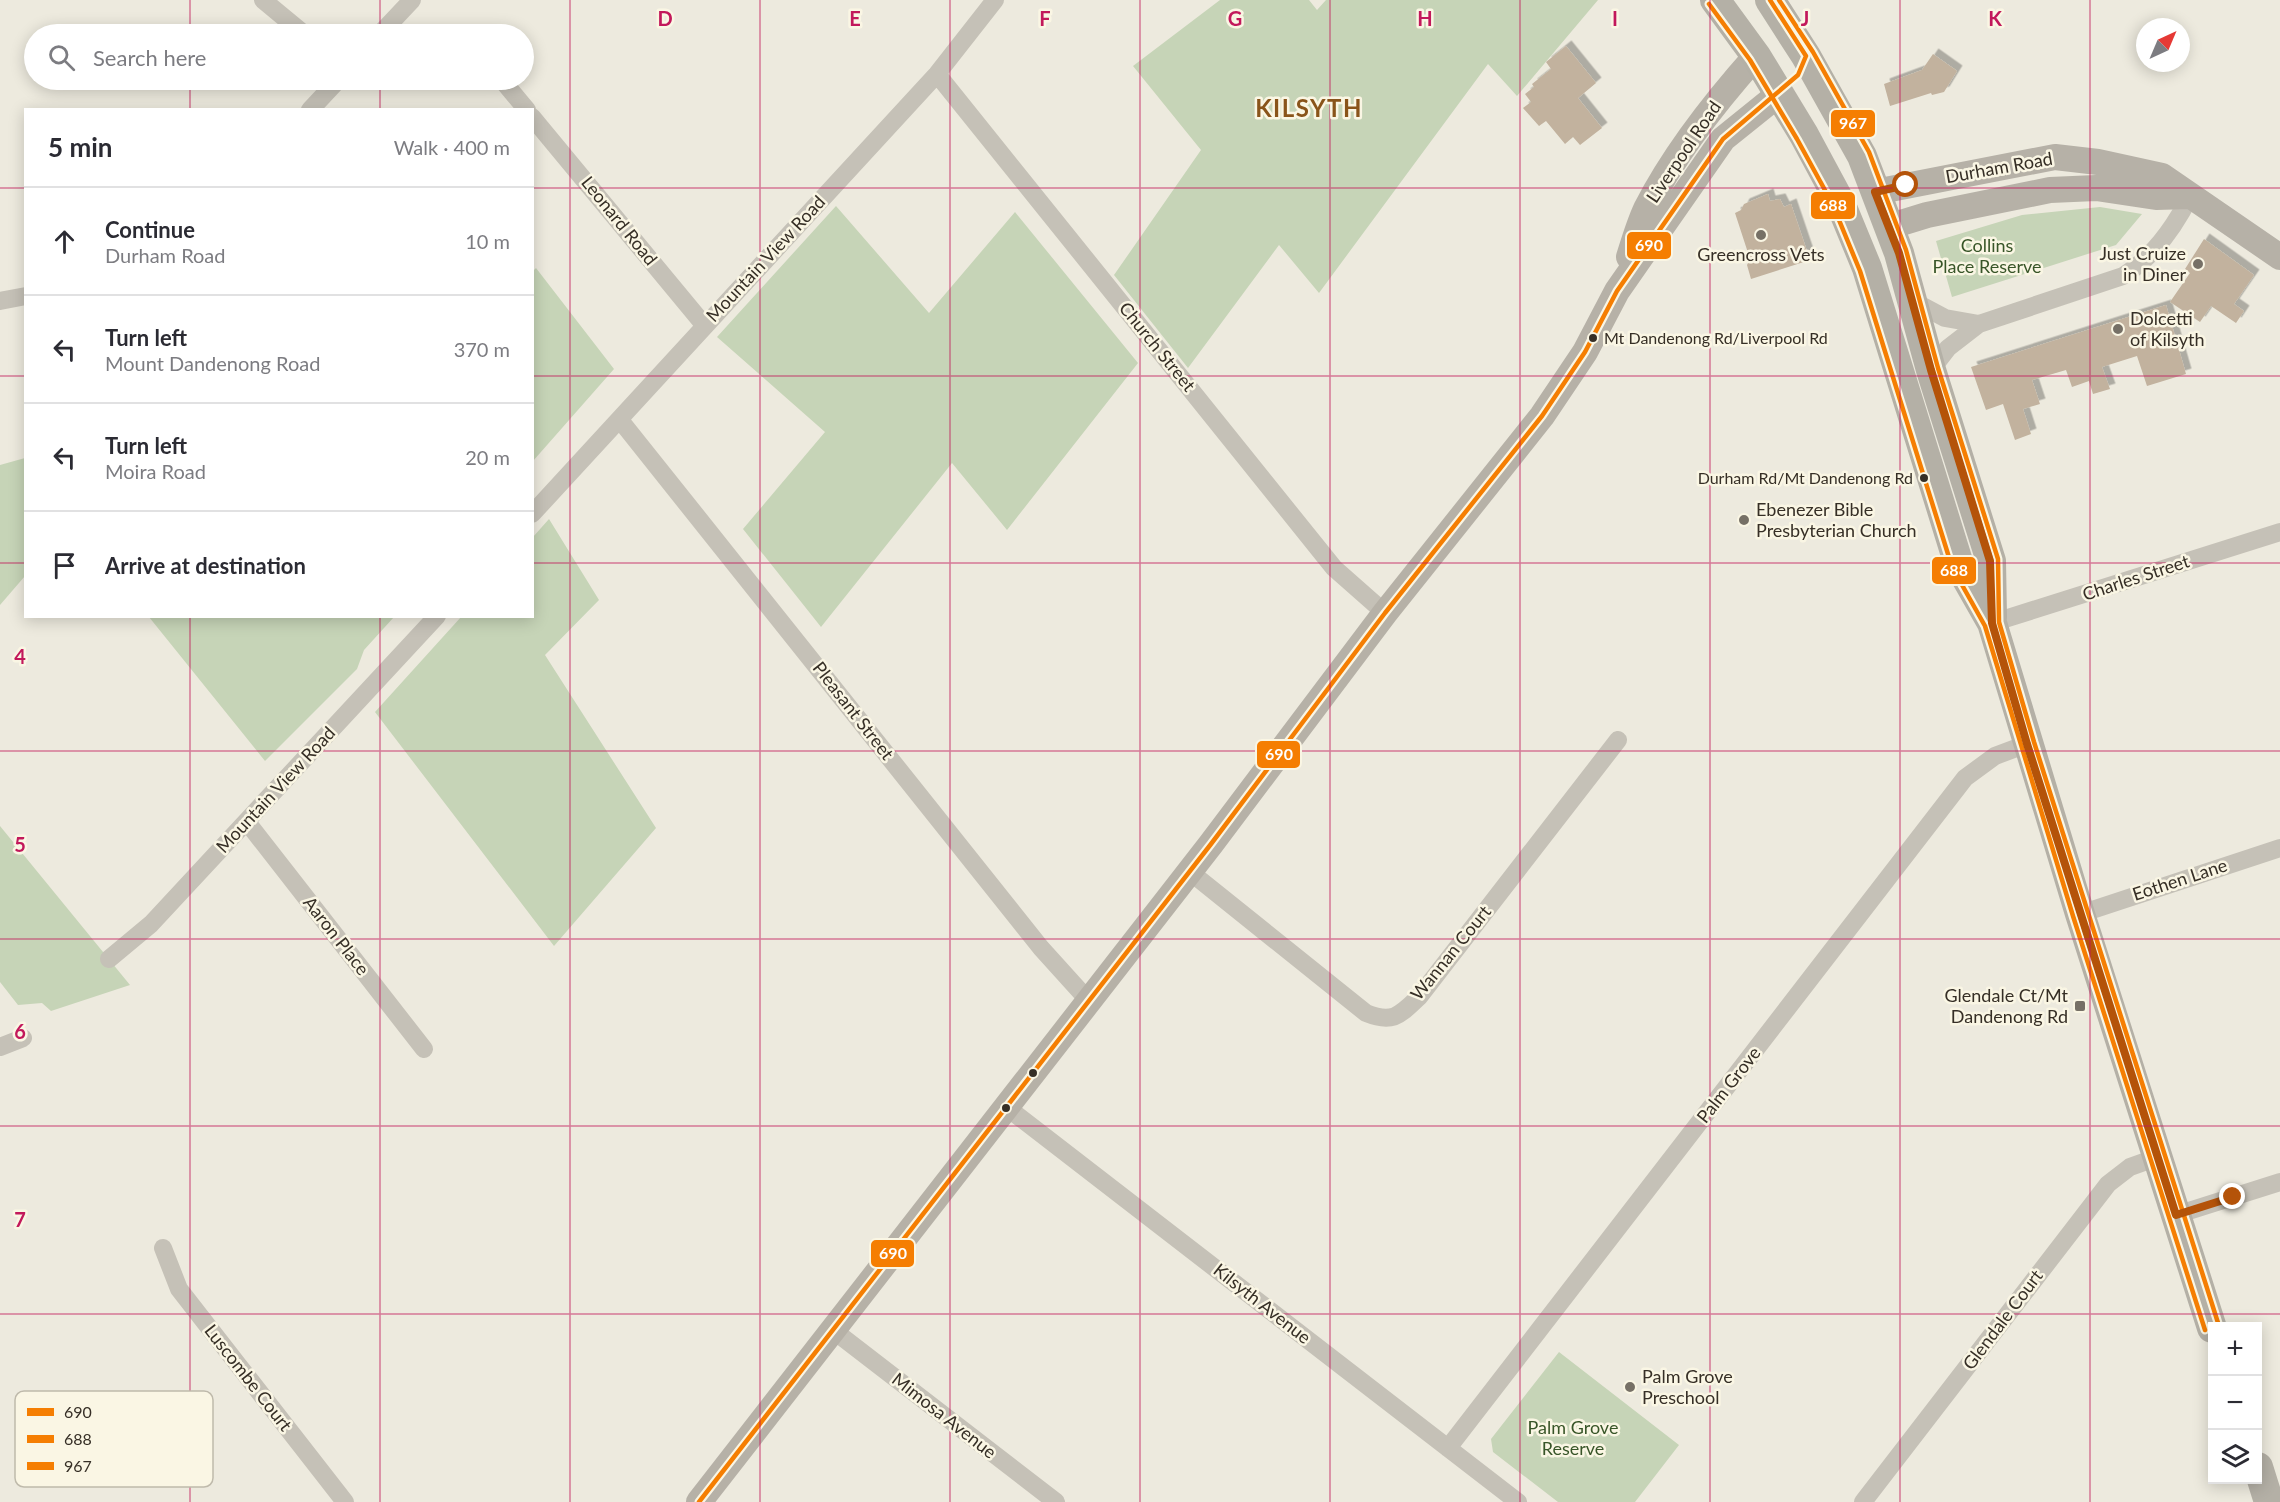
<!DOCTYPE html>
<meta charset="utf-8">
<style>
:root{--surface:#fff;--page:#f7f7f7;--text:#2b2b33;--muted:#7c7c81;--line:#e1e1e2}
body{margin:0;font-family:Lato,sans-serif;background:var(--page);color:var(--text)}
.controls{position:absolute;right:18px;bottom:18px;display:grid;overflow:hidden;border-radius:0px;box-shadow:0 3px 15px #0003}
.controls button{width:54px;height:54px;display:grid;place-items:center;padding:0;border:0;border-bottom:2px solid var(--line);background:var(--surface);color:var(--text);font:30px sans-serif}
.compass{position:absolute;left:2136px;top:18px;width:54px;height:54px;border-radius:50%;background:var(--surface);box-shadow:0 3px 15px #0003;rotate:44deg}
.stop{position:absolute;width:18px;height:18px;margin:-14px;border:4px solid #b45309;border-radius:50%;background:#fff}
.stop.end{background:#b45309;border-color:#fff;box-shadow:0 2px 6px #0008}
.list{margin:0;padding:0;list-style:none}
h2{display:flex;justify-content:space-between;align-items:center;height:78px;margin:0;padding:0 24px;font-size:26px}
h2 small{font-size:20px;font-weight:400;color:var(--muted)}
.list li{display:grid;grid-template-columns:39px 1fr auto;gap:18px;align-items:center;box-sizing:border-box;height:108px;padding:0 24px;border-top:2px solid var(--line)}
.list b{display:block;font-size:22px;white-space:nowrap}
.list p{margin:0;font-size:20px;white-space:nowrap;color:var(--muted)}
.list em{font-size:20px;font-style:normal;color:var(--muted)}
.icon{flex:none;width:33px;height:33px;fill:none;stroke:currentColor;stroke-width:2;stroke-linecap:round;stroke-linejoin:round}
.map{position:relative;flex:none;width:2280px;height:1502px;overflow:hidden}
.search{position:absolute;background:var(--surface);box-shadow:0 3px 15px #0003;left:24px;top:24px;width:510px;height:66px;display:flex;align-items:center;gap:15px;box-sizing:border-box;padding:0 21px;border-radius:33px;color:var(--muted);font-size:22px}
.panel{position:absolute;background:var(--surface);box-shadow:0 3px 15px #0003;left:24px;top:108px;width:510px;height:510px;border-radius:0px}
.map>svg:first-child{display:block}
.green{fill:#c6d4b7}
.building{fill:#c2b29e;filter:url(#shadow)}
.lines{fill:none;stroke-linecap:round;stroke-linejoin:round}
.street{stroke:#c5c1b7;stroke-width:18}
.secondary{stroke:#b6b1a7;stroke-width:26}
.primary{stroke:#b4b0a6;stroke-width:30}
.bus-1-casing{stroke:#faf6e4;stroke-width:9}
.bus-2-casing{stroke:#faf6e4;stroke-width:9}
.bus-3-casing{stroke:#faf6e4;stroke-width:9}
.bus-1{stroke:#f57e02;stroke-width:4.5}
.bus-2{stroke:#f57e02;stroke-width:4.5}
.bus-3{stroke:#f57e02;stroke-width:4.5}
.route{stroke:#b45309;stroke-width:8}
.grid{fill:none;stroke:#c2185b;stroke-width:1.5;stroke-opacity:0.55}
.poi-dot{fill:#767066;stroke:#faf6e4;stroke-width:2}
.bus-dot{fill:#362f26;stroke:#faf6e4;stroke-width:2}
.labels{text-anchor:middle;stroke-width:5;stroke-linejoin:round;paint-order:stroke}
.bus-label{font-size:16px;fill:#362f26;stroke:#faf6e4;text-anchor:start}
.street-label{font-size:18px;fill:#362f26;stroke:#faf6e4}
.park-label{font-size:18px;fill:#385528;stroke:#faf6e4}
.poi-label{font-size:18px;fill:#362f26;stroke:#faf6e4;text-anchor:start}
.district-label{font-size:24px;font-weight:bold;letter-spacing:1.5px;fill:#89541a;stroke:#faf6e4}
.key{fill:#faf6e4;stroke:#bfbaab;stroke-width:1.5}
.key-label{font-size:16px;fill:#362f26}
.grid-label{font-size:20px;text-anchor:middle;font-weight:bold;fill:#c2185b;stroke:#faf6e4;stroke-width:5;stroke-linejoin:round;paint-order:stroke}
.line-badge{stroke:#faf6e4;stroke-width:2}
.badge-label{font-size:16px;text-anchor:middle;font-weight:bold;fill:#fff}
</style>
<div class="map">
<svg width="2280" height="1502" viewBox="0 0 2280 1502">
<defs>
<filter id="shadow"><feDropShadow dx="5.5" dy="-5.5" stdDeviation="0" flood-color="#0004"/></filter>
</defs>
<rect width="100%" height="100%" fill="#edeade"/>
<!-- green -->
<path class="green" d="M 1220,0 L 1309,0 L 1317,10 L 1326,0 L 1598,0 L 1517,96 L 1488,64 L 1319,293 L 1279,245 L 1188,368 L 1114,275 L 1201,150 L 1133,66 Z
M 836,206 L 929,313 L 1015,212 L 1138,363 L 1007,530 L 952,463 L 821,627 L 743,529 L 825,432 L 717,337 Z
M 2100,207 L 2142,214 L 2116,245 L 1952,297 L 1936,241 L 2022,215 Z
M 536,268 L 614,369 L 533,461 L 532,272 Z
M 25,458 L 25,576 L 0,605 L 0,465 Z
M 549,519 L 599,600 L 545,655 L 656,828 L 554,946 L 375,712 L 461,617 L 532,616 L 533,537 Z
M 149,617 L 394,617 L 364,650 L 357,669 L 265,761 Z
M 0,826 L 130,985 L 51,1011 L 42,1003 L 18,1005 L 0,982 Z
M 1559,1352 L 1679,1445 L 1635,1502 L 1558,1502 L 1493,1452 L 1491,1439 Z"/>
<!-- building -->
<path class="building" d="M 1566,46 L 1596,83 L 1578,98 L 1602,128 L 1580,145 L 1573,137 L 1565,144 L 1546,121 L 1539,126 L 1523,108 L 1531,102 L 1525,94 L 1534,87 L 1532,84 L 1551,69 L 1546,62 Z
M 1933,54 L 1957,71 L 1944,92 L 1932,95 L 1931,93 L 1890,106 L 1884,84 L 1922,70 Z
M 1768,194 L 1770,201 L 1780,199 L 1784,207 L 1791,204 L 1810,260 L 1751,279 L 1747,265 L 1750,259 L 1735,213 L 1741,210 L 1744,204 Z
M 2204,239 L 2254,275 L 2234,304 L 2244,311 L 2236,323 L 2211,306 L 2200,322 L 2170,302 L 2190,273 L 2185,269 Z
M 2166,305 L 2186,374 L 2147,386 L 2137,356 L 2102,367 L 2110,389 L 2093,394 L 2089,381 L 2072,387 L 2066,370 L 2032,380 L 2040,404 L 2023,409 L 2031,434 L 2015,440 L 2003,404 L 1986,410 L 1971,367 Z"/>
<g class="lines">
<!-- street -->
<path class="street" d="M 263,0 L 304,34
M 380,34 L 412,0
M 937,74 L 1334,568 L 1385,613
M 502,80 L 527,110
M 310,110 L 338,80
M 532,117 L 705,326
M 0,301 L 26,296
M 1913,301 L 1945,318 L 1979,324
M 1931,370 L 1948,348 L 1979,324 L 2123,276 C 2153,257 2174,228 2190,196
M 620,420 L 1041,948 L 1088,1000
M 532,514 L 937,74 L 995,0
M 1992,623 L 2280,532
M 247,822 L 424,1049
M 1189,871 L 1366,1013 C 1393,1024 1400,1015 1419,997 L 1618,740
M 2080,914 L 2280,848
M 109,959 L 151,924 L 437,616
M 0,1047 L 23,1038
M 1005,1106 L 1518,1502
M 2176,1215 L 2280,1182
M 163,1248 L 179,1289 L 345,1502
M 833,1330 L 1056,1502
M 1448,1448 L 1965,778 L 1995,756 L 2027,744
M 1863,1502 L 2108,1184 L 2130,1167 L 2158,1157"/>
<!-- secondary -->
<path class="secondary" d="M 1875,192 L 2055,157 L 2098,162 L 2162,176 L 2280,257
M 1888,227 L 1927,215 L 2050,190 L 2096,188 L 2156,197 L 2190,196
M 1629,257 C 1634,241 1639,224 1646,209 C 1674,154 1715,102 1756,56
M 699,1502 L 1211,844 L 1385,613 L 1542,416 L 1585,352 L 1617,291 L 1723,139 L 1780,93"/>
<!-- primary -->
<path class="primary" d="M 1715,0 L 1756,56 L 1804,135 L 1839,200 L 1867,268 L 1959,565 L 1992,623 L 2080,914 L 2212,1328
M 1770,0 L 1806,56 L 1862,156 L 1899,253 L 1931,370 L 1991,561 L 1992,617
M 2258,1467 L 2269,1502"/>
<!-- bus-1 casing -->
<g class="bus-1-casing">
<path id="bus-1" d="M 699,1502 L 1211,844 L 1385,613 L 1542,416 L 1585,352 L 1617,291 L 1723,139 L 1798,75 L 1806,56 L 1770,0"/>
</g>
<!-- bus-2 casing -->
<g class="bus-2-casing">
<path id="bus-2" d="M 1709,4 L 1750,60 L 1797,139 L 1832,203 L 1860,271 L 1952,567 L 1985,626 L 2073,916 L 2205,1330"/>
</g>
<!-- bus-3 casing -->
<g class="bus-3-casing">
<path id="bus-3" d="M 1779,0 L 1813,52 L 1869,152 L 1906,250 L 1938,368 L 1998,559 L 1999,622 L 2034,742 L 2219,1326"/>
</g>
<!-- bus-1 -->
<use href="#bus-1" class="bus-1"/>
<!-- bus-2 -->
<use href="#bus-2" class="bus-2"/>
<!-- bus-3 -->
<use href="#bus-3" class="bus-3"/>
</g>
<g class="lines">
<!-- route -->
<path class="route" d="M 1906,185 L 1875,192 L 1899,253 L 1931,370 L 1990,561 L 1992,623 L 2027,744 L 2176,1215 L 2233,1197"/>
</g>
<!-- grid -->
<path class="grid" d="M 190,0 L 190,34M 380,0 L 380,34M 570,0 L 570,1502M 760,0 L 760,1502M 950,0 L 950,1502M 1140,0 L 1140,1502M 1330,0 L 1330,1502M 1520,0 L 1520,1502M 1710,0 L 1710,1502M 1900,0 L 1900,1502M 2090,0 L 2090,1502M 190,80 L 190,110M 380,80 L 380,110M 0,188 L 26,188M 532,188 L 2280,188M 0,376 L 26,376M 532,376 L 2280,376M 0,563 L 26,563M 532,563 L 2280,563M 190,616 L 190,1502M 380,616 L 380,1502M 0,751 L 2280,751M 0,939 L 2280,939M 0,1126 L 2280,1126M 0,1314 L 2280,1314"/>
<!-- markers -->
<g class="poi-dot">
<circle cx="1761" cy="235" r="6"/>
<circle cx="2198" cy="264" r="6"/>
<circle cx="2118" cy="329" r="6"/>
<circle cx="1744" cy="520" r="6"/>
<rect x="2074" y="1000" width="12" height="12" rx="3"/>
<circle cx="1630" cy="1387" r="6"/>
</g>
<g class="bus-dot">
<circle cx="1593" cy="338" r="5"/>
<circle cx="1924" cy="478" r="5"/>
<circle cx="1033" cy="1073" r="5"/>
<circle cx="1006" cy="1108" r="5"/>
</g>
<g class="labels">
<!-- bus labels -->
<g class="bus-label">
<text x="1604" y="344">Mt Dandenong Rd/Liverpool Rd</text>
<text x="1913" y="484" text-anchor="end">Durham Rd/Mt Dandenong Rd</text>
</g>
<!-- street labels -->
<g class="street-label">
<text transform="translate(1684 152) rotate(-56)" y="6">Liverpool Road</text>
<text transform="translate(1999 168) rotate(-10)" y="6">Durham Road</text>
<text transform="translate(619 221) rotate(51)" y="6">Leonard Road</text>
<text transform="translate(766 259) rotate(-47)" y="6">Mountain View Road</text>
<text transform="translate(1157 347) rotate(51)" y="6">Church Street</text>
<text transform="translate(2136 578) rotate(-18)" y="6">Charles Street</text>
<text transform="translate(853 711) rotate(52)" y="6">Pleasant Street</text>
<text transform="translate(276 790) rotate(-47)" y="6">Mountain View Road</text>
<text transform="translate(2180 880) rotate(-18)" y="6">Eothen Lane</text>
<text transform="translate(336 936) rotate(52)" y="6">Aaron Place</text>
<text transform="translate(1451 953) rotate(-51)" y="6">Wannan Court</text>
<text transform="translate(1729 1085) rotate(-52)" y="6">Palm Grove</text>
<text transform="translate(1262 1304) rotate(38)" y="6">Kilsyth Avenue</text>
<text transform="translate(2003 1320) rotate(-53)" y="6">Glendale Court</text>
<text transform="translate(248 1378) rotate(52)" y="6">Luscombe Court</text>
<text transform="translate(944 1416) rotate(38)" y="6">Mimosa Avenue</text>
</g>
<!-- park labels -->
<g class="park-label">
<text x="1987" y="252">Collins<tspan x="1987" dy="21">Place Reserve</tspan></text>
<text x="1573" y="1434">Palm Grove<tspan x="1573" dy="21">Reserve</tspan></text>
</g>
<!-- poi labels -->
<g class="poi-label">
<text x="2186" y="260" text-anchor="end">Just Cruize<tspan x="2186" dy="21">in Diner</tspan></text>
<text x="1761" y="261" text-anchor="middle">Greencross Vets</text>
<text x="2130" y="325">Dolcetti<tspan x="2130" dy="21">of Kilsyth</tspan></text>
<text x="1756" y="516">Ebenezer Bible<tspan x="1756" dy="21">Presbyterian Church</tspan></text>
<text x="2068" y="1002" text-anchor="end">Glendale Ct/Mt<tspan x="2068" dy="21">Dandenong Rd</tspan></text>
<text x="1642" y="1383">Palm Grove<tspan x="1642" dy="21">Preschool</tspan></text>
</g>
<!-- district labels -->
<g class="district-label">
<text x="1309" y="117">KILSYTH</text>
</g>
</g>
<!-- legend -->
<rect x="15" y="1391" width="198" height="96" rx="9" class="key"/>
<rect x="27" y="1408" width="27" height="8" fill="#f57e02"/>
<rect x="27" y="1435" width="27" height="8" fill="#f57e02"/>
<rect x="27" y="1462" width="27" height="8" fill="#f57e02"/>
<g class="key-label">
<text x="64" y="1418">690</text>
<text x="64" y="1445">688</text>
<text x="64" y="1472">967</text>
</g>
<g class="grid-label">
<text x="665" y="26">D</text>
<text x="855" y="26">E</text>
<text x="1045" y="26">F</text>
<text x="1235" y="26">G</text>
<text x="1425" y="26">H</text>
<text x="1615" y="26">I</text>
<text x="1805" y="26">J</text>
<text x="1995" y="26">K</text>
<text x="20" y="664">4</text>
<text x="20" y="852">5</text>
<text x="20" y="1039">6</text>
<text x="20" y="1227">7</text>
</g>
<g class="line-badge">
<rect x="1830" y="109" width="46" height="29" rx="6" fill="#f57e02"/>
<rect x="1810" y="191" width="46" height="29" rx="6" fill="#f57e02"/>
<rect x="1626" y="231" width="46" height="29" rx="6" fill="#f57e02"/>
<rect x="1931" y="556" width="46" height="29" rx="6" fill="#f57e02"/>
<rect x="1256" y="740" width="45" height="29" rx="6" fill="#f57e02"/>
<rect x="870" y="1239" width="45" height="29" rx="6" fill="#f57e02"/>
</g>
<g class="badge-label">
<text x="1853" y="129">967</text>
<text x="1833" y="211">688</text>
<text x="1649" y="251">690</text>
<text x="1954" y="576">688</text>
<text x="1279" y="760">690</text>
<text x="893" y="1259">690</text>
</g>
</svg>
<div class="controls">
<button>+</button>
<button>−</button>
<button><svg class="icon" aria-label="layers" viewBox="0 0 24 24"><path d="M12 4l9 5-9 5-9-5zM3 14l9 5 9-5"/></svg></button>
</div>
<svg class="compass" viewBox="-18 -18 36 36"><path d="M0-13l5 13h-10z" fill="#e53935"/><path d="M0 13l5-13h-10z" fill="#7c7c81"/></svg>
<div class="stop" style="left:1906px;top:185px"></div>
<div class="stop end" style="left:2233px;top:1197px"></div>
<div class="search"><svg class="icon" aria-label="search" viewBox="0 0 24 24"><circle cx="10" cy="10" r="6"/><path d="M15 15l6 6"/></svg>Search here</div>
<section class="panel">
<h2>5 min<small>Walk · 400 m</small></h2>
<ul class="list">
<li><svg class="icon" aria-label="ahead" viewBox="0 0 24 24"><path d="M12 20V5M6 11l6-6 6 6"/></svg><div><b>Continue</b><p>Durham Road</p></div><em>10 m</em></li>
<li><svg class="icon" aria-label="left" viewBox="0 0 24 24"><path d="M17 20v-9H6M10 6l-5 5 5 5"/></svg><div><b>Turn left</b><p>Mount Dandenong Road</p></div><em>370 m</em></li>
<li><svg class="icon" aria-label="left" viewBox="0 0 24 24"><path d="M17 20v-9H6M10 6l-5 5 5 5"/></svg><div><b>Turn left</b><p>Moira Road</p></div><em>20 m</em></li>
<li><svg class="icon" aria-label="arrive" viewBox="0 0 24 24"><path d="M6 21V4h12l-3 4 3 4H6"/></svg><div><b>Arrive at destination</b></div></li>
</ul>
</section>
</div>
